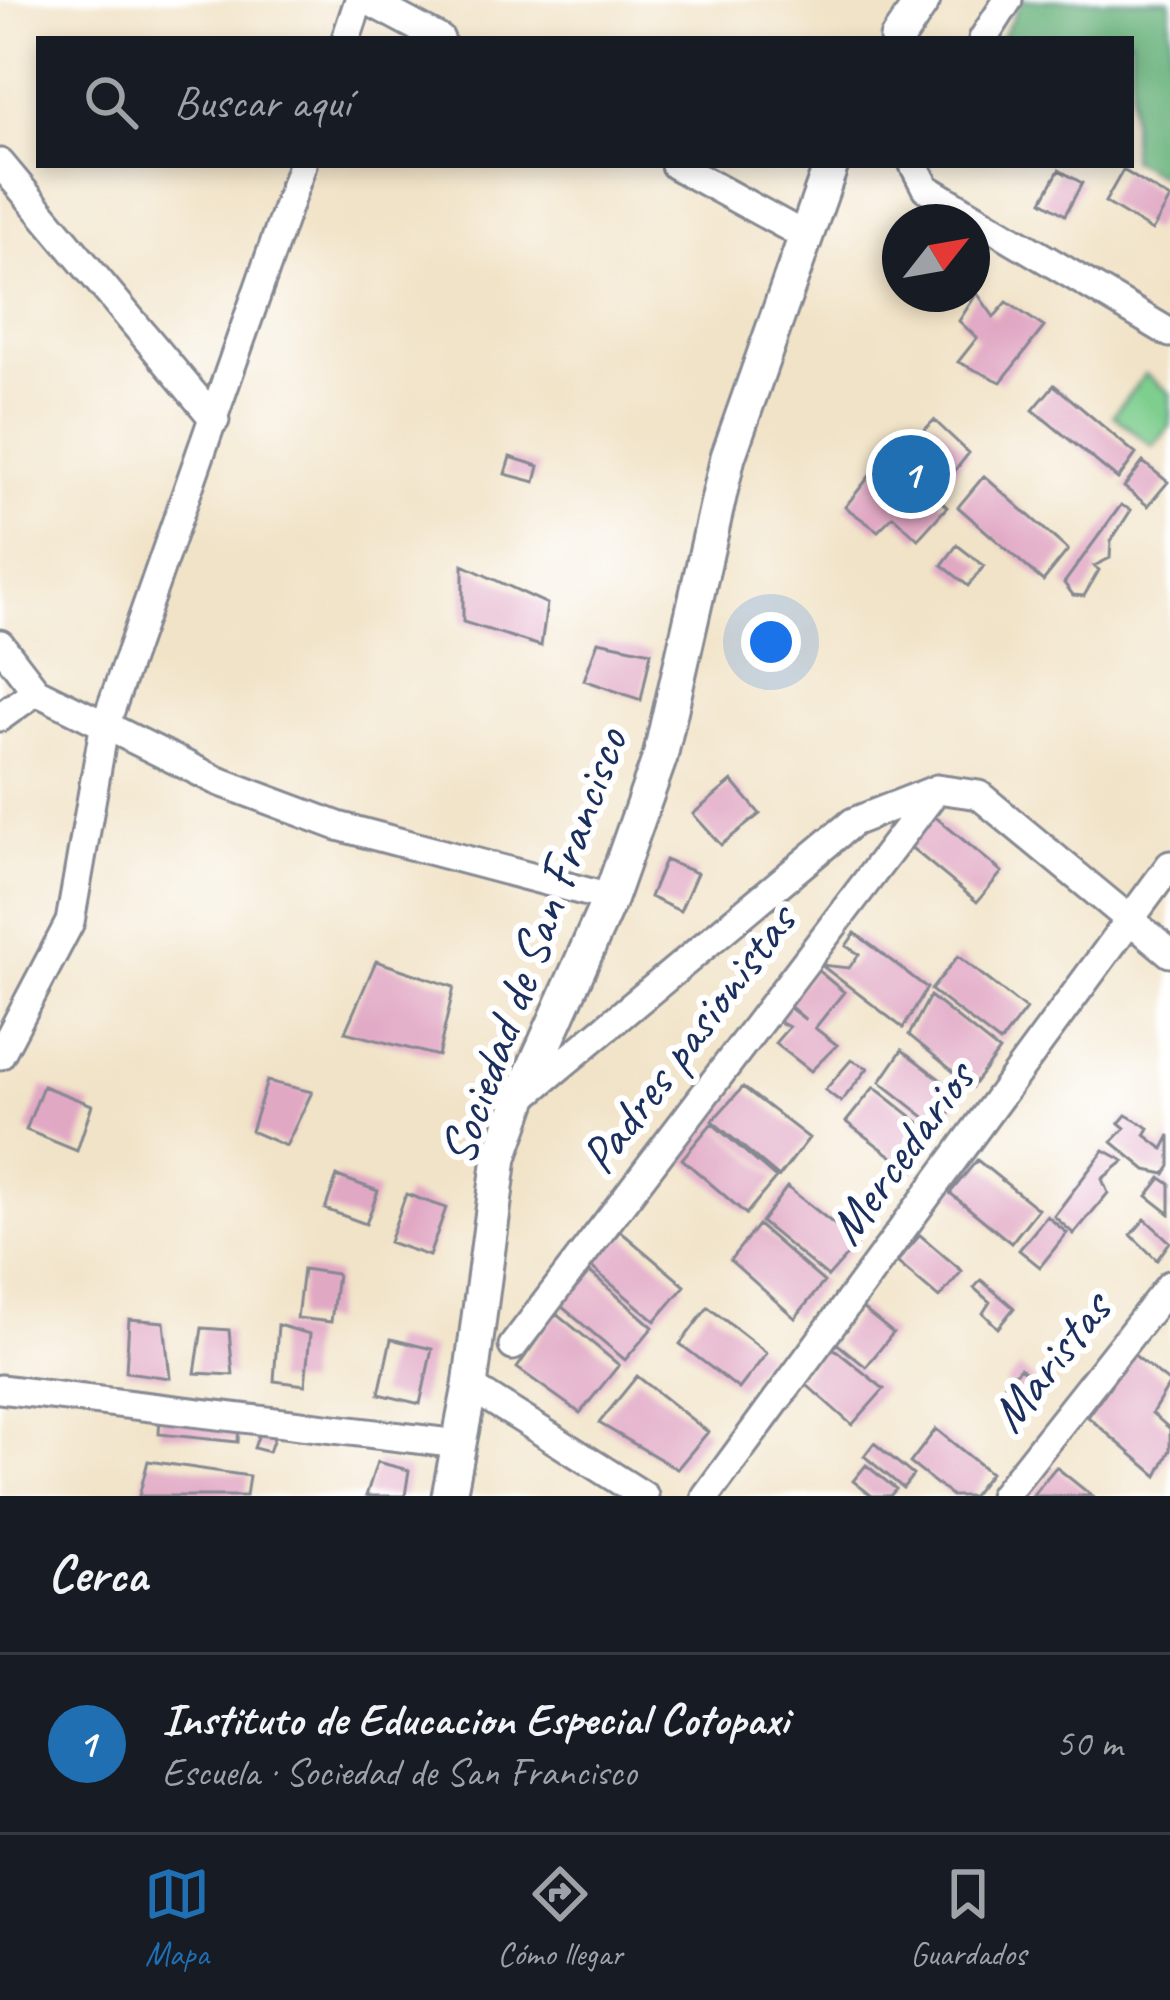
<!DOCTYPE html>
<html lang="es">
<meta charset="utf-8">
<style>
:root{--surface:#171b24;--page:#242831;--text:#f1f3f6;--muted:#9ea1a6;--line:#363941;--accent:#1f6fb2}
body{margin:0;font-family:Caveat,sans-serif;background:var(--page);color:var(--text)}
.compass{position:absolute;left:882px;top:204px;width:108px;height:108px;border-radius:50%;background:var(--surface);box-shadow:0 6px 18px #0003;rotate:59deg}
.you{position:absolute;left:771px;top:642px;width:42px;height:42px;margin:-30px;border:9px solid #fff;border-radius:50%;background:#1a73e8;box-shadow:0 0 0 18px #1a73e833}
.badge{display:grid;place-items:center;width:78px;height:78px;border-radius:50%;background:var(--accent);color:#fff;font-size:39px;font-weight:700}
.pin{position:absolute;translate:-50% -50%;border:6px solid #fff;box-shadow:0 3px 12px #0006}
.list{margin:0;padding:0;list-style:none}
h2{display:flex;justify-content:space-between;align-items:center;height:156px;margin:0;padding:0 48px;font-size:51px}
h2 small{font-size:39px;font-weight:400;color:var(--muted)}
.list li{display:grid;grid-template-columns:78px 1fr auto;gap:36px;align-items:center;box-sizing:border-box;height:180px;padding:0 48px;border-top:3px solid var(--line)}
.list b{display:block;font-size:45px;white-space:nowrap}
.list p{margin:0;font-size:39px;white-space:nowrap;color:var(--muted)}
.list em{font-size:39px;font-style:normal;color:var(--muted)}
.icon{flex:none;width:66px;height:66px;fill:none;stroke:currentColor;stroke-width:2;stroke-linecap:round;stroke-linejoin:round}
.map{position:relative;flex:none;width:1170px;height:1496px;overflow:hidden}
.search{position:absolute;background:var(--surface);box-shadow:0 6px 18px #0003;left:36px;right:36px;top:36px;height:132px;display:flex;align-items:center;gap:30px;box-sizing:border-box;padding:0 42px;border-radius:0px;color:var(--muted);font-size:45px}
.sheet{height:336px;background:var(--surface)}
nav{display:flex;justify-content:space-around;align-items:center;box-sizing:border-box;height:168px;border-top:3px solid var(--line);background:var(--surface);font-size:33px;color:var(--muted)}
nav a{display:grid;justify-items:center;gap:6px}
nav .on{color:var(--accent)}
.map>svg:first-child{display:block}
.green{fill:#7ece8e;stroke:#4c7e76;stroke-width:3}
.forest{fill:#66b179;stroke:#40706c;stroke-width:3}
.building{fill:#e1a8c4}
.lines{fill:none;stroke-linecap:round;stroke-linejoin:round}
.minor-casing{stroke:#868992;stroke-width:33}
.tertiary-casing{stroke:#868992;stroke-width:39}
.minor{stroke:#fff;stroke-width:27}
.tertiary{stroke:#fff;stroke-width:33}
.labels{text-anchor:middle;stroke-width:12;stroke-linejoin:round;paint-order:stroke}
.street-label{font-size:51px;fill:#1b2f5e;stroke:#fff}
</style>
<div class="map">
<svg width="1170" height="1496" viewBox="0 0 1170 1496">
<rect width="100%" height="100%" fill="#fff"/>
<filter id="ink" filterUnits="userSpaceOnUse"><feTurbulence type="fractalNoise" baseFrequency=".00833" numOctaves="2"/><feDisplacementMap in="SourceGraphic" scale="24" xChannelSelector="R" yChannelSelector="G"/><feConvolveMatrix kernelMatrix="1 2 1 2 8 2 1 2 1" color-interpolation-filters="sRGB"/></filter>
<filter id="wash" filterUnits="userSpaceOnUse"><feTurbulence type="fractalNoise" baseFrequency=".004" numOctaves="4" result="noise"/><feDisplacementMap in="SourceGraphic" scale="48" xChannelSelector="R" yChannelSelector="G"/><feGaussianBlur stdDeviation="2.7" result="paint"/><feColorMatrix in="noise" values="0 0 0 0 0 0 0 0 0 0 0 0 0 0 0 0 0 1.4 0 .05"/><feComposite in="paint" operator="in"/></filter>
<g filter="url(#wash)">
<rect width="100%" height="100%" fill="#f1e3c7"/>
<!-- green -->
<path class="green" d="M 1145,374 L 1170,393 L 1170,426 L 1153,447 L 1113,415 Z"/>
<!-- forest -->
<path class="forest" d="M 1022,0 L 1170,0 L 1170,181 L 1131,160 L 1131,39 L 1001,39 Z"/>
<g id="blocks">
<!-- building -->
<path class="building" d="M 1059,170 L 1082,183 L 1065,215 L 1042,201 Z
M 1123,170 L 1170,199 L 1152,231 L 1105,202 Z
M 977,293 L 994,317 L 1007,302 L 1044,327 L 1001,382 L 958,362 L 977,338 L 959,321 Z
M 1054,385 L 1136,454 L 1118,479 L 1033,410 Z
M 934,420 L 969,453 L 935,496 L 947,507 L 918,539 L 893,516 L 878,531 L 845,507 L 895,444 L 911,444 Z
M 510,457 L 539,466 L 535,482 L 505,474 Z
M 1143,462 L 1168,482 L 1148,506 L 1124,487 Z
M 984,476 L 1068,550 L 1043,581 L 958,507 Z
M 1121,505 L 1131,510 L 1111,541 L 1110,558 L 1094,566 L 1099,570 L 1084,596 L 1073,595 L 1064,583 Z
M 957,545 L 984,566 L 968,586 L 942,565 Z
M 463,565 L 547,604 L 541,646 L 463,622 Z
M 598,641 L 651,652 L 641,700 L 584,680 Z
M 732,781 L 760,814 L 721,845 L 693,814 Z
M 933,815 L 1002,872 L 977,902 L 908,845 Z
M 665,860 L 697,873 L 680,911 L 650,897 Z
M 855,933 L 927,988 L 903,1028 L 821,965 L 849,968 L 859,954 L 846,946 Z
M 958,956 L 1026,1009 L 1000,1043 L 931,990 Z
M 376,961 L 454,987 L 438,1056 L 345,1032 Z
M 815,968 L 844,992 L 815,1028 L 837,1045 L 811,1071 L 775,1043 L 789,1027 L 776,1020 L 786,1005 L 806,1020 L 786,1003 Z
M 930,996 L 999,1051 L 972,1087 L 909,1035 Z
M 902,1050 L 963,1097 L 937,1127 L 880,1082 Z
M 851,1060 L 868,1068 L 841,1102 L 825,1090 Z
M 267,1081 L 312,1092 L 286,1146 L 251,1131 Z
M 43,1086 L 92,1105 L 77,1151 L 26,1130 Z
M 743,1087 L 809,1138 L 779,1177 L 712,1121 Z
M 874,1087 L 935,1135 L 913,1172 L 846,1122 Z
M 1126,1115 L 1149,1128 L 1145,1135 L 1163,1149 L 1170,1135 L 1170,1166 L 1165,1174 L 1146,1170 L 1112,1142 L 1125,1128 L 1119,1123 Z
M 712,1123 L 776,1178 L 746,1214 L 682,1159 Z
M 1104,1150 L 1124,1161 L 1102,1179 L 1108,1193 L 1074,1234 L 1054,1216 Z
M 977,1160 L 1038,1209 L 1011,1243 L 950,1193 Z
M 337,1176 L 378,1191 L 366,1224 L 325,1209 Z
M 1161,1178 L 1170,1184 L 1170,1214 L 1147,1196 Z
M 787,1187 L 858,1243 L 828,1277 L 761,1222 Z
M 406,1194 L 446,1208 L 429,1256 L 389,1242 Z
M 1047,1216 L 1067,1233 L 1040,1267 L 1019,1250 Z
M 1145,1219 L 1170,1242 L 1157,1260 L 1131,1235 Z
M 758,1225 L 824,1282 L 795,1318 L 730,1260 Z
M 620,1231 L 685,1286 L 655,1321 L 590,1266 Z
M 920,1235 L 962,1271 L 939,1298 L 897,1262 Z
M 303,1269 L 337,1274 L 331,1322 L 297,1318 Z
M 590,1272 L 653,1327 L 625,1360 L 561,1306 Z
M 981,1280 L 1014,1308 L 998,1328 L 983,1313 L 990,1302 L 974,1288 Z
M 708,1307 L 767,1353 L 739,1389 L 680,1344 Z
M 862,1308 L 893,1333 L 866,1367 L 835,1342 Z
M 556,1313 L 619,1365 L 580,1413 L 517,1368 Z
M 129,1319 L 164,1322 L 170,1378 L 126,1372 Z
M 278,1325 L 310,1334 L 305,1385 L 274,1381 Z
M 202,1328 L 229,1330 L 233,1375 L 195,1373 Z
M 391,1339 L 432,1349 L 420,1404 L 379,1394 Z
M 827,1343 L 884,1389 L 852,1425 L 799,1378 Z
M 1133,1354 L 1170,1383 L 1152,1413 L 1170,1429 L 1170,1450 L 1157,1476 L 1088,1417 Z
M 1020,1368 L 1034,1380 L 1019,1397 L 1005,1384 Z
M 637,1376 L 708,1432 L 677,1469 L 599,1423 Z
M 160,1415 L 239,1423 L 238,1442 L 159,1434 Z
M 936,1429 L 990,1473 L 972,1496 L 952,1496 L 910,1463 Z
M 260,1431 L 275,1435 L 269,1452 L 254,1448 Z
M 874,1443 L 913,1475 L 903,1488 L 864,1456 Z
M 148,1461 L 249,1476 L 246,1496 L 139,1496 Z
M 377,1462 L 409,1470 L 405,1496 L 366,1496 Z
M 866,1465 L 896,1489 L 890,1496 L 872,1496 L 853,1481 Z
M 1056,1467 L 1092,1496 L 1032,1496 Z"/>
</g>
</g>
<g filter="url(#ink)">
<use href="#blocks" fill-opacity="0" stroke="#868992" stroke-width="3"/>
<g class="lines">
<!-- minor casing -->
<g class="minor-casing">
<path id="minor" d="M 367,0 L 440,39
M 346,39 L 359,0
M 983,39 L 1008,0
M 0,163 L 215,420
M 675,165 L 803,235
M 914,165 L 926,188 L 1170,333
M 0,644 L 36,691 L 218,781 L 338,826 L 610,898
M 0,717 L 36,691
M 0,1055 L 70,922 L 104,728 L 302,165
M 523,1097 L 853,822 L 937,789 L 979,795 L 1170,953
M 513,1346 L 937,789
M 470,1386 L 644,1496
M 0,1389 L 459,1444
M 706,1496 L 1170,865
M 1003,1496 L 1170,1285"/>
</g>
<!-- tertiary casing -->
<g class="tertiary-casing">
<path id="tertiary" d="M 897,39 L 923,0
M 449,1496 L 470,1386 L 500,1157 L 520,1100 L 610,898 L 660,757 L 728,457 L 831,165"/>
</g>
<!-- minor -->
<use href="#minor" class="minor"/>
<!-- tertiary -->
<use href="#tertiary" class="tertiary"/>
</g>
</g>
<g class="labels">
<!-- street labels -->
<g class="street-label">
<text transform="translate(532 946) rotate(-70)" y="18">Sociedad de San Francisco</text>
<text transform="translate(687 1038) rotate(-53)" y="18">Padres pasionistas</text>
<text transform="translate(900 1152) rotate(-54)" y="18">Mercedarios</text>
<text transform="translate(1049 1361) rotate(-52)" y="18">Maristas</text>
</g>
</g>
</svg>
<svg class="compass" viewBox="-18 -18 36 36"><path d="M0-13l5 13h-10z" fill="#e53935"/><path d="M0 13l5-13h-10z" fill="#9ea1a6"/></svg>
<div class="you"></div>
<div class="pin badge" style="left:911px;top:474px">1</div>
<div class="search"><svg class="icon" aria-label="search" viewBox="0 0 24 24"><circle cx="10" cy="10" r="6"/><path d="M15 15l6 6"/></svg>Buscar aquí</div>
</div>
<section class="sheet">
<h2>Cerca<small></small></h2>
<ul class="list">
<li><span class="badge">1</span><div><b>Instituto de Educacion Especial Cotopaxi</b><p>Escuela · Sociedad de San Francisco</p></div><em>50 m</em></li>
</ul>
</section>
<nav>
<a class="on"><svg class="icon" aria-label="map" viewBox="0 0 24 24"><path d="M3 6l6-2 6 2 6-2v14l-6 2-6-2-6 2zM9 4v14M15 6v14"/></svg>Mapa</a>
<a><svg class="icon" aria-label="directions" viewBox="0 0 24 24"><path d="M12 3l9 9-9 9-9-9zM9 14v-3h6M13 9l2 2-2 2"/></svg>Cómo llegar</a>
<a><svg class="icon" aria-label="saved" viewBox="0 0 24 24"><path d="M7 4h10v16l-5-4-5 4z"/></svg>Guardados</a>
</nav>
